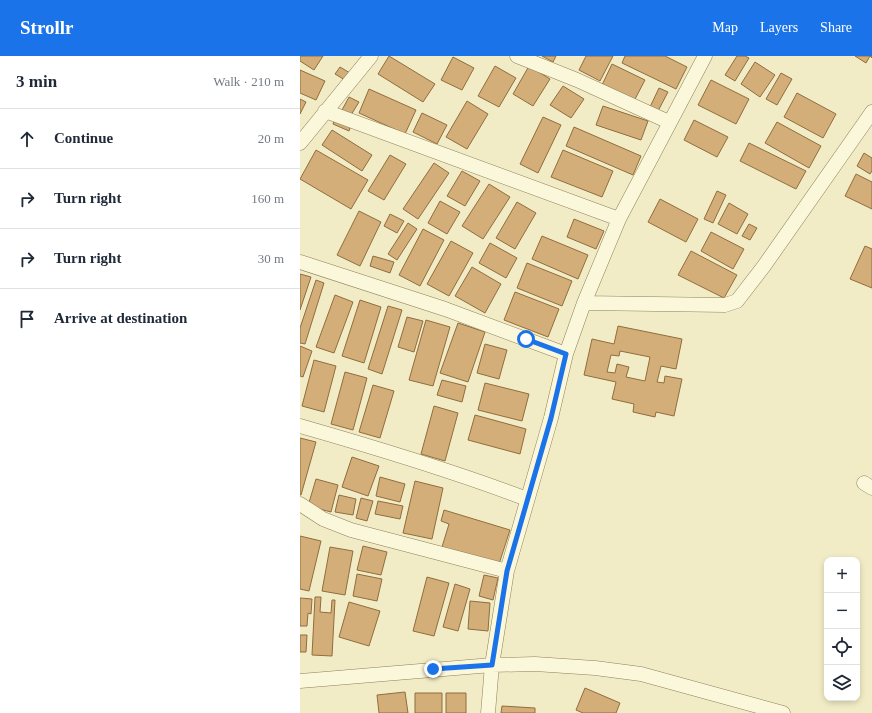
<!DOCTYPE html>
<meta charset="utf-8">
<style>
:root{--surface:#fff;--page:#f6f6f7;--text:#1f2937;--muted:#747a83;--line:#e0e1e3;--accent:#1a73e8}
body{margin:0;font-family:"Times New Roman",serif;background:var(--page);color:var(--text)}
.controls{position:absolute;right:12px;bottom:12px;display:grid;overflow:hidden;border-radius:8px;box-shadow:0 2px 6px #0003}
.controls button{width:36px;height:36px;display:grid;place-items:center;padding:0;border:0;border-bottom:1px solid var(--line);background:var(--surface);color:var(--text);font:20px sans-serif}
.stop{position:absolute;width:12px;height:12px;margin:-9px;border:3px solid #1a73e8;border-radius:50%;background:#fff}
.stop.end{background:#1a73e8;border-color:#fff;box-shadow:0 1px 4px #0008}
.list{margin:0;padding:0;list-style:none}
h2{display:flex;justify-content:space-between;align-items:center;height:52px;margin:0;padding:0 16px;font-size:17px}
h2 small{font-size:13px;font-weight:400;color:var(--muted)}
.list li{display:grid;grid-template-columns:26px 1fr auto;gap:12px;align-items:center;box-sizing:border-box;height:60px;padding:0 16px;border-top:1px solid var(--line)}
.list b{display:block;font-size:15px;white-space:nowrap}
.list em{font-size:13px;font-style:normal;color:var(--muted)}
.icon{flex:none;width:22px;height:22px;fill:none;stroke:currentColor;stroke-width:2;stroke-linecap:round;stroke-linejoin:round}
.map{position:relative;flex:none;width:572px;height:657px;overflow:hidden}
header{display:flex;align-items:center;gap:24px;box-sizing:border-box;height:56px;padding:0 20px;background:var(--accent);color:#fff}
header strong{font-size:19px}
nav{display:flex;gap:22px;margin-inline-start:auto;font-size:14px}
main{display:flex}
aside{flex:1;background:var(--surface)}
.map>svg:first-child{display:block}
.building{fill:#d3ae79;stroke:#906d3d;fill-rule:evenodd}
.lines{fill:none;stroke-linecap:round;stroke-linejoin:round}
.street-casing{stroke:#8f805a;stroke-width:15}
.street{stroke:#fbf7da;stroke-width:14}
.route{stroke:#1a73e8;stroke-width:5}
</style>
<header>
<strong>Strollr</strong>
<nav><a>Map</a><a>Layers</a><a>Share</a></nav>
</header>
<main>
<aside>
<h2>3 min<small>Walk · 210 m</small></h2>
<ul class="list">
<li><svg class="icon" aria-label="ahead" viewBox="0 0 24 24"><path d="M12 20V5M6 11l6-6 6 6"/></svg><div><b>Continue</b></div><em>20 m</em></li>
<li><svg class="icon" aria-label="right" viewBox="0 0 24 24"><path d="M7 20v-9h11M14 6l5 5-5 5"/></svg><div><b>Turn right</b></div><em>160 m</em></li>
<li><svg class="icon" aria-label="right" viewBox="0 0 24 24"><path d="M7 20v-9h11M14 6l5 5-5 5"/></svg><div><b>Turn right</b></div><em>30 m</em></li>
<li><svg class="icon" aria-label="arrive" viewBox="0 0 24 24"><path d="M6 21V4h12l-3 4 3 4H6"/></svg><div><b>Arrive at destination</b></div></li>
</ul>
</aside>
<div class="map">
<svg width="572" height="657" viewBox="0 0 572 657">
<rect width="100%" height="100%" fill="#f2ecc6"/>
<!-- building -->
<path class="building" d="M 0,0 L 23,0 L 14,14 L 0,5 Z
M 89,0 L 135,28 L 123,46 L 78,18 Z
M 242,0 L 256,0 L 253,6 Z
M 286,0 L 313,0 L 300,25 L 279,14 Z
M 325,0 L 365,0 L 387,11 L 376,33 L 322,7 Z
M 437,0 L 445,0 L 449,2 L 435,25 L 425,19 Z
M 555,0 L 572,0 L 572,2 L 570,0 L 566,7 Z
M 153,1 L 174,12 L 162,34 L 141,24 Z
M 455,6 L 475,19 L 460,41 L 441,28 Z
M 312,8 L 345,24 L 334,45 L 302,29 Z
M 195,10 L 216,22 L 199,51 L 178,40 Z
M 229,10 L 250,23 L 233,50 L 213,38 Z
M 40,11 L 50,17 L 45,24 L 35,18 Z
M 0,14 L 25,25 L 16,44 L 0,37 Z
M 481,17 L 492,23 L 477,49 L 466,43 Z
M 411,24 L 449,43 L 436,68 L 398,49 Z
M 263,30 L 284,43 L 271,62 L 250,49 Z
M 359,32 L 368,36 L 358,55 L 350,51 Z
M 69,33 L 116,54 L 105,78 L 59,57 Z
M 497,37 L 536,58 L 523,82 L 484,61 Z
M 49,41 L 59,46 L 51,59 L 42,54 Z
M 0,43 L 6,46 L 0,58 Z
M 167,45 L 188,58 L 167,93 L 146,81 Z
M 303,50 L 348,65 L 341,84 L 296,69 Z
M 122,57 L 147,69 L 137,88 L 113,76 Z
M 36,60 L 52,66 L 49,75 L 33,68 Z
M 243,61 L 261,69 L 238,117 L 220,108 Z
M 394,64 L 428,81 L 417,101 L 384,84 Z
M 477,66 L 521,90 L 509,112 L 465,87 Z
M 274,71 L 341,100 L 333,119 L 266,90 Z
M 32,74 L 72,99 L 62,115 L 22,89 Z
M 449,87 L 506,115 L 496,133 L 440,105 Z
M 16,94 L 68,124 L 51,153 L 0,123 Z
M 263,94 L 313,115 L 302,141 L 251,121 Z
M 564,97 L 572,102 L 572,115 L 570,118 L 557,110 Z
M 90,99 L 106,108 L 84,144 L 68,135 Z
M 134,107 L 149,117 L 118,163 L 103,153 Z
M 162,115 L 180,125 L 165,150 L 147,140 Z
M 556,118 L 572,126 L 572,153 L 545,140 Z
M 189,128 L 210,141 L 183,183 L 162,170 Z
M 417,135 L 426,139 L 413,167 L 404,163 Z
M 360,143 L 398,163 L 386,186 L 348,166 Z
M 140,145 L 160,156 L 147,178 L 128,167 Z
M 217,146 L 236,157 L 215,193 L 196,182 Z
M 429,147 L 448,158 L 437,178 L 418,168 Z
M 59,155 L 81,166 L 60,210 L 37,199 Z
M 90,158 L 104,165 L 97,177 L 84,170 Z
M 274,163 L 304,175 L 296,193 L 267,181 Z
M 108,167 L 117,173 L 97,204 L 88,198 Z
M 449,168 L 457,172 L 450,184 L 442,180 Z
M 123,173 L 144,184 L 120,230 L 99,219 Z
M 411,176 L 444,193 L 433,213 L 401,195 Z
M 242,180 L 288,199 L 278,223 L 232,203 Z
M 151,185 L 173,197 L 149,240 L 127,228 Z
M 190,187 L 217,202 L 206,222 L 179,207 Z
M 565,190 L 572,193 L 572,232 L 550,223 Z
M 391,195 L 437,219 L 424,242 L 378,219 Z
M 73,200 L 94,206 L 90,217 L 70,210 Z
M 227,207 L 272,225 L 262,250 L 217,232 Z
M 172,211 L 201,228 L 185,257 L 155,240 Z
M 0,218 L 11,221 L 0,254 Z
M 16,224 L 24,227 L 5,288 L 0,287 L 0,272 Z
M 215,236 L 259,253 L 248,281 L 204,264 Z
M 35,239 L 53,246 L 34,297 L 16,291 Z
M 60,244 L 81,251 L 64,307 L 42,300 Z
M 88,250 L 102,254 L 82,318 L 68,313 Z
M 107,261 L 123,265 L 114,296 L 98,291 Z
M 126,264 L 150,271 L 133,330 L 109,324 Z
M 158,267 L 185,276 L 168,326 L 140,317 Z
M 318,270 L 382,283 L 376,313 L 361,310 L 357,326 L 364,327 L 365,320 L 382,323 L 374,360 L 356,356 L 355,361 L 333,356 L 334,348 L 312,343 L 316,326 L 284,319 L 292,283 L 314,288 ZM 320,295 L 350,301 L 345,325 L 326,321 L 329,311 L 317,308 L 315,317 L 307,316 L 311,299 L 319,300 Z
M 185,288 L 207,294 L 199,323 L 177,317 Z
M 0,290 L 12,295 L 3,321 L 0,320 Z
M 14,304 L 36,310 L 24,356 L 2,350 Z
M 45,316 L 67,322 L 53,374 L 31,368 Z
M 142,324 L 166,330 L 162,346 L 137,339 Z
M 185,327 L 229,338 L 222,365 L 178,354 Z
M 73,329 L 94,335 L 80,382 L 59,376 Z
M 134,350 L 158,357 L 145,405 L 121,398 Z
M 175,359 L 226,373 L 220,398 L 168,384 Z
M 0,382 L 16,386 L 1,439 L 0,439 Z
M 52,401 L 79,410 L 68,440 L 42,431 Z
M 80,421 L 105,428 L 100,446 L 76,440 Z
M 16,423 L 38,429 L 31,456 L 8,450 Z
M 115,425 L 143,432 L 132,483 L 103,477 Z
M 39,439 L 56,443 L 53,459 L 35,456 Z
M 61,442 L 73,445 L 67,465 L 56,462 Z
M 78,445 L 103,450 L 100,463 L 75,458 Z
M 144,454 L 210,474 L 199,508 L 142,491 L 149,468 L 141,465 Z
M 0,480 L 21,485 L 9,535 L 0,533 Z
M 63,490 L 87,496 L 81,519 L 57,514 Z
M 30,491 L 53,495 L 45,539 L 22,535 Z
M 57,518 L 82,523 L 77,545 L 53,540 Z
M 184,519 L 198,522 L 193,544 L 179,540 Z
M 127,521 L 149,527 L 134,580 L 113,575 Z
M 155,528 L 170,533 L 158,575 L 143,571 Z
M 15,541 L 21,541 L 20,556 L 31,557 L 32,544 L 35,544 L 32,600 L 12,599 Z
M 0,542 L 12,543 L 11,558 L 8,557 L 7,570 L 0,570 Z
M 170,545 L 190,547 L 188,575 L 168,573 Z
M 49,546 L 80,555 L 69,590 L 39,581 Z
M 0,579 L 7,579 L 6,596 L 0,596 Z
M 285,632 L 320,647 L 316,657 L 283,657 L 276,654 Z
M 105,636 L 108,657 L 79,657 L 77,639 Z
M 115,637 L 142,637 L 142,657 L 115,657 Z
M 146,637 L 166,637 L 166,657 L 146,657 Z
M 202,650 L 235,652 L 235,657 L 201,657 Z"/>
<g class="lines">
<!-- street casing -->
<g class="street-casing">
<path id="street" d="M 217,0 L 277,24 L 369,66
M 25,55 L 319,163
M 0,87 L 71,0
M 0,206 L 145,253 L 266,298
M 284,247 L 425,249 L 437,245 L 464,210 L 572,56
M 0,370 C 77,392 153,415 227,443
M 564,427 L 572,432
M 0,448 L 23,463 L 51,474 L 207,515
M 0,625 L 192,609 L 235,608 L 295,612 L 341,618 L 483,657
M 188,657 L 192,609 L 207,515 L 251,362 L 266,298 L 284,247 L 319,163 L 405,0"/>
</g>
<!-- street -->
<use href="#street" class="street"/>
</g>
<g class="lines">
<!-- route -->
<path class="route" d="M 133,613 L 192,609 L 207,515 L 251,362 L 266,298 L 226,283"/>
</g>
</svg>
<div class="controls">
<button>+</button>
<button>−</button>
<button><svg class="icon" aria-label="locate" viewBox="0 0 24 24"><circle cx="12" cy="12" r="6"/><path d="M12 2v4M12 18v4M2 12h4M18 12h4"/></svg></button>
<button><svg class="icon" aria-label="layers" viewBox="0 0 24 24"><path d="M12 4l9 5-9 5-9-5zM3 14l9 5 9-5"/></svg></button>
</div>
<div class="stop" style="left:226px;top:283px"></div>
<div class="stop end" style="left:133px;top:613px"></div>
</div>
</main>
